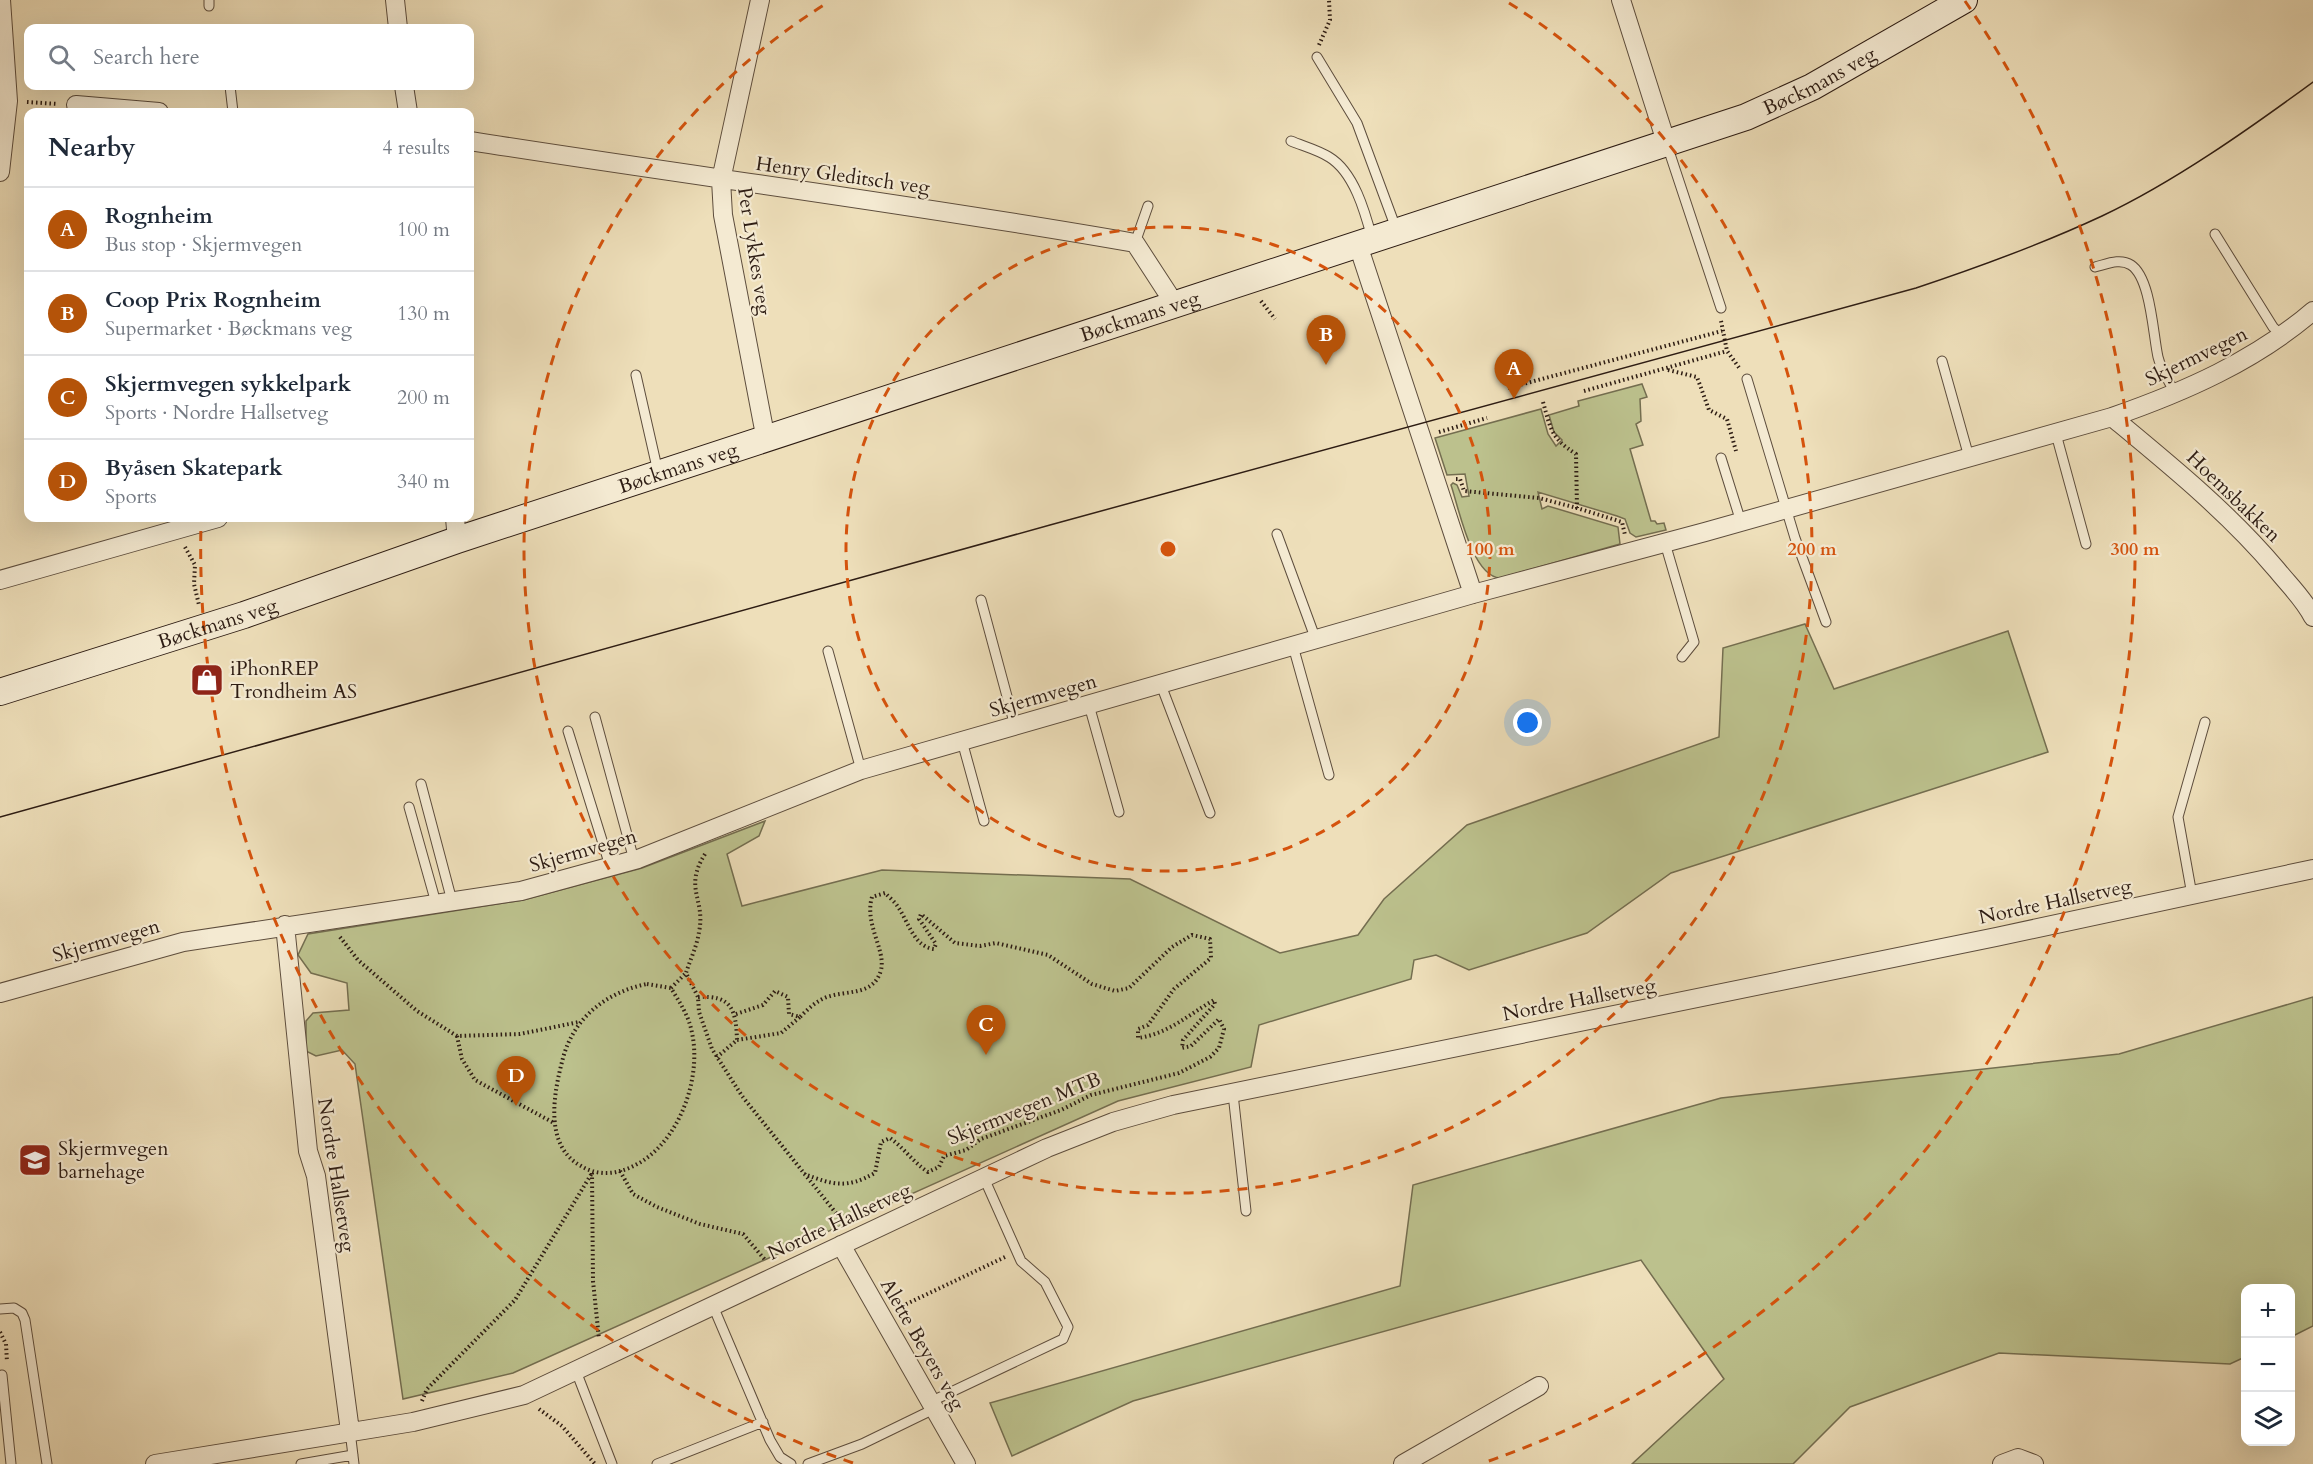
<!DOCTYPE html>
<meta charset="utf-8">
<style>
:root{--surface:#fff;--page:#f2f2f3;--text:#1f2937;--muted:#747a83;--line:#e0e1e3;--accent:#b45309}
body{margin:0;font-family:Cardo,serif;background:var(--page);color:var(--text)}
.controls{position:absolute;right:18px;bottom:18px;display:grid;overflow:hidden;border-radius:12px;box-shadow:0 6px 24px #0002}
.controls button{width:54px;height:54px;display:grid;place-items:center;padding:0;border:0;border-bottom:2px solid var(--line);background:var(--surface);color:var(--text);font:30px sans-serif}
.you{position:absolute;left:1528px;top:723px;width:21px;height:21px;margin:-15px;border:4px solid #fff;border-radius:50%;background:#1a73e8;box-shadow:0 0 0 9px #1a73e833}
.badge{display:grid;place-items:center;width:39px;height:39px;border-radius:50%;background:var(--accent);color:#fff;font-size:20px;font-weight:700}
.pin{position:absolute;translate:-50% -50px;filter:drop-shadow(0 2px 3px #0008)}
.pin::after{content:'';position:absolute;top:32px;width:21px;height:18px;background:inherit;clip-path:polygon(0 0,100% 0,50% 100%)}
.list{margin:0;padding:0;list-style:none}
h2{display:flex;justify-content:space-between;align-items:center;height:78px;margin:0;padding:0 24px;font-size:26px}
h2 small{font-size:20px;font-weight:400;color:var(--muted)}
.list li{display:grid;grid-template-columns:39px 1fr auto;gap:18px;align-items:center;box-sizing:border-box;height:84px;padding:0 24px;border-top:2px solid var(--line)}
.list b{display:block;font-size:22px;white-space:nowrap}
.list p{margin:0;font-size:20px;white-space:nowrap;color:var(--muted)}
.list em{font-size:20px;font-style:normal;color:var(--muted)}
.icon{flex:none;width:33px;height:33px;fill:none;stroke:currentColor;stroke-width:2;stroke-linecap:round;stroke-linejoin:round}
.map{position:relative;flex:none;width:2313px;height:1464px;overflow:hidden}
.search{position:absolute;background:var(--surface);box-shadow:0 6px 24px #0002;left:24px;top:24px;width:450px;height:66px;display:flex;align-items:center;gap:15px;box-sizing:border-box;padding:0 21px;border-radius:12px;color:var(--muted);font-size:22px}
.panel{position:absolute;background:var(--surface);box-shadow:0 6px 24px #0002;left:24px;top:108px;width:450px;height:414px;border-radius:12px}
.map>svg:first-child{display:block}
.green{fill:#bcc18d;stroke:#746e50;stroke-width:1.5}
.lines{fill:none;stroke-linecap:round;stroke-linejoin:round}
.service-casing{stroke:#5d4d3d;stroke-width:11}
.minor-casing{stroke:#5d4d3d;stroke-width:20}
.secondary-casing{stroke:#2d1c13;stroke-width:28}
.path{stroke:#2d1c13;stroke-width:4;stroke-dasharray:1.5 3;stroke-linecap:butt}
.service{stroke:#f4ead2;stroke-width:9}
.minor{stroke:#f4ead2;stroke-width:18}
.secondary{stroke:#f4ead2;stroke-width:26}
.tram{stroke:#2d1c13;stroke-width:1.5}
.ring{fill:none;stroke:#d5530d;stroke-width:3;stroke-dasharray:10 8}
.labels{text-anchor:middle;stroke-width:4.5;stroke-linejoin:round;paint-order:stroke}
.street-label{font-size:20px;fill:#2d1c13;stroke:#f4ead2}
.poi-label{font-size:20px;fill:#2d1c13;stroke:#f4ead2;text-anchor:start}
.centre{fill:#d5530d;stroke:#f4ead2;stroke-width:3}
.ring-label{font-size:18px;text-anchor:middle;font-weight:bold;fill:#d5530d;stroke:#f4ead2;stroke-width:4.5;stroke-linejoin:round;paint-order:stroke}
</style>
<div class="map">
<svg width="2313" height="1464" viewBox="0 0 2313 1464">
<rect width="100%" height="100%" fill="#eedfba"/>
<filter id="stains"><feTurbulence type="fractalNoise" baseFrequency=".00333" numOctaves="4"/><feColorMatrix values="0 0 0 0 .2 0 0 0 0 .09 0 0 0 0 .02 0 0 0 .5 -.17"/></filter>
<radialGradient id="worn" r=".72"><stop offset=".6" stop-color="#630" stop-opacity="0"/><stop offset="1" stop-color="#630" stop-opacity=".3"/></radialGradient>
<!-- green -->
<path class="green" d="M 1642,384 L 1647,397 L 1640,399 L 1641,421 L 1636,424 L 1643,445 L 1630,449 L 1651,521 L 1655,521 L 1657,524 L 1664,523 L 1666,530 L 1636,537 L 1630,533 L 1625,519 L 1617,516 L 1538,492 L 1542,509 L 1548,506 L 1618,527 L 1620,544 L 1500,578 C 1472,576 1459,509 1451,485 L 1453,483 L 1457,485 L 1462,497 L 1469,496 L 1465,474 L 1447,475 L 1435,438 L 1541,409 L 1548,434 L 1556,446 L 1562,440 L 1554,432 L 1549,415 L 1579,406 L 1578,401 Z
M 1805,624 L 1834,689 L 2008,631 L 2048,752 L 1671,873 L 1587,933 L 1469,970 L 1436,955 L 1414,960 L 1411,979 L 1259,1025 L 1251,1067 L 1118,1101 L 513,1373 L 403,1399 L 355,1064 L 342,1050 L 316,1056 L 306,1051 L 306,1021 L 313,1013 L 349,1010 L 347,983 L 311,973 L 298,955 L 308,934 L 523,900 L 642,868 L 765,821 L 759,836 L 727,854 L 742,906 L 882,870 L 1130,879 L 1280,953 L 1358,935 L 1384,899 L 1467,825 L 1719,737 L 1723,648 Z
M 2313,997 L 2313,1326 L 2291,1337 L 2290,1288 L 2246,1288 L 2245,1357 L 2230,1364 L 1999,1353 L 1850,1407 L 1793,1464 L 1632,1464 L 1724,1379 L 1641,1260 L 1133,1401 L 1012,1456 L 990,1403 L 1400,1286 L 1413,1185 L 1721,1098 L 2119,1054 Z"/>
<g class="lines">
<!-- service casing -->
<g class="service-casing">
<path id="service" d="M 209,0 L 209,6
M 1317,57 L 1357,123 L 1397,231
M 230,86 L 233,112
M 1291,141 C 1303,146 1318,150 1329,157 C 1354,172 1365,212 1372,238
M 1667,145 L 1721,308
M 2215,234 L 2273,327 L 2283,337
M 1135,243 L 1148,206
M 2095,267 C 2107,264 2120,258 2131,265 C 2151,278 2153,335 2158,357 C 2161,370 2170,383 2176,395
M 1942,361 L 1969,457
M 636,375 L 658,472
M 1747,379 L 1795,538 L 1826,622
M 2056,434 L 2086,544
M 1721,458 L 1741,522
M 1277,534 L 1316,640
M 1665,543 L 1694,642 L 1682,657
M 981,600 L 1015,726
M 1293,646 L 1329,775
M 828,651 L 861,770
M 1161,685 L 1210,813
M 1089,705 L 1119,812
M 595,717 L 634,860
M 568,731 L 610,866
M 962,741 L 984,821
M 421,784 L 452,901
M 409,807 L 436,903
M 2192,895 L 2178,817 L 2205,722
M 1233,1094 L 1246,1211
M 713,1306 L 770,1440 L 780,1457 L 791,1464
M 0,1309 L 14,1308 L 22,1313 L 25,1320 L 47,1464
M 576,1371 L 612,1464
M 2,1375 L 11,1464
M 930,1402 L 1063,1339 L 1068,1327 L 1045,1282 L 1021,1261 L 984,1178
M 350,1431 L 354,1464
M 301,1464 L 353,1455
M 657,1464 L 763,1422
M 808,1464 L 862,1444 L 934,1409"/>
</g>
<!-- minor casing -->
<g class="minor-casing">
<path id="minor" d="M 395,0 L 398,28
M 760,0 L 721,180 L 723,215 L 766,440
M 1621,0 L 1667,145
M 404,86 L 408,112
M 76,105 L 159,112
M 470,141 C 691,176 914,204 1135,243 L 1176,306
M 0,172 L 8,101 L 1,0
M 1358,245 L 1473,594
M 2112,417 C 2170,465 2228,512 2277,570 C 2289,585 2304,599 2313,617
M 455,518 L 457,540
M 0,580 L 218,518
M 285,925 L 308,1151 L 316,1176 L 350,1431
M 0,993 L 183,942 L 521,891 L 638,859 L 861,770 L 1473,594 L 1705,532 L 2112,417 C 2184,392 2255,361 2313,311
M 841,1245 L 966,1464
M 155,1464 L 413,1422 L 524,1395 L 1047,1148 L 1113,1122 L 1173,1105 L 1996,937 L 2313,869
M 1403,1464 L 1539,1386
M 2002,1464 L 2018,1458 L 2034,1464"/>
</g>
<!-- secondary casing -->
<g class="secondary-casing">
<g id="secondary">
<path id="s1" d="M 0,692 L 244,615 L 457,540 L 1746,117 L 1812,87 L 1964,0"/>
</g>
</g>
<!-- path -->
<path class="path" d="M 1319,45 L 1330,20 L 1329,0
M 27,102 L 58,104
M 1261,301 L 1275,319
M 1721,321 L 1727,351 L 1740,369
M 1668,370 L 1697,377 L 1709,410 L 1727,419 L 1736,451
M 1508,388 L 1722,331
M 1584,391 L 1727,351
M 1543,402 C 1551,430 1551,438 1576,454 L 1577,508 L 1622,522 L 1625,535
M 1439,432 L 1487,418
M 1456,479 L 1460,479 L 1464,491 L 1539,498 L 1577,508
M 185,547 L 195,565 L 194,584 L 199,605
M 705,854 C 683,889 706,899 699,932 C 697,946 690,960 686,973 L 698,997 L 699,1012 L 712,1049 L 742,1096 L 844,1223
M 340,937 L 358,960 L 417,1011 L 457,1036 L 520,1034 L 579,1022
M 647,984 L 671,988 C 680,1003 689,1016 692,1033 C 703,1083 674,1157 620,1171 C 607,1175 592,1173 581,1166 C 543,1145 554,1092 563,1058 C 574,1017 607,992 647,984 Z
M 671,988 L 686,973
M 698,997 C 732,995 736,1010 737,1040 L 717,1057
M 736,1014 L 763,1005 L 775,991 L 788,997 L 789,1014 L 800,1017 C 808,1009 816,1001 827,997 C 847,990 874,996 881,970 C 886,950 864,924 872,897 L 885,893 C 889,897 895,902 898,907 C 908,921 914,947 934,949 L 936,944 L 919,919 L 921,914 L 955,943 L 980,946 L 996,943 L 1048,955 L 1092,984 L 1115,991 L 1129,988 L 1172,947 L 1192,935 L 1210,939 L 1211,958 L 1174,989 L 1148,1025 L 1138,1029 L 1138,1038 C 1168,1034 1188,1015 1214,1000 L 1215,1004 L 1183,1040 L 1182,1048 L 1191,1046 L 1219,1019 L 1224,1029 L 1219,1048 L 1210,1057 L 1179,1073 L 1091,1095 L 1061,1110 L 981,1139 L 966,1150 L 944,1156 L 939,1167 L 928,1172 C 913,1162 904,1148 890,1138 L 881,1142 L 875,1173 C 846,1189 834,1185 804,1174
M 457,1036 L 462,1059 L 475,1080 L 554,1123
M 737,1040 L 781,1033 L 800,1017
M 620,1171 L 633,1194 L 657,1207 L 700,1224 L 743,1234 L 766,1261
M 592,1173 L 593,1281 L 599,1339
M 898,1308 L 1005,1257
M 0,1332 L 6,1344 L 7,1362
M 422,1401 L 427,1389 L 515,1300 L 592,1173
M 539,1409 L 562,1426 L 595,1464"/>
<!-- service -->
<use href="#service" class="service"/>
<!-- minor -->
<use href="#minor" class="minor"/>
<!-- secondary -->
<use href="#secondary" class="secondary"/>
<!-- tram -->
<path class="tram" d="M 0,817 L 1050,525 L 1916,288 C 1979,267 2042,244 2102,216 C 2174,182 2249,129 2313,82"/>
</g>
<!-- distance rings -->
<g class="ring">
<circle cx="1168" cy="549" r="322"/>
<path d="M1509 3A644 644 0 1 1 827 3"/>
<path d="M853 1463A967 967 0 0 1 201 524M1965 1A967 967 0 0 1 1483 1463"/>
</g>
<!-- icons -->
<defs>
<g id="shop-square" transform="scale(1.725)"><rect x="-9" y="-9" width="18" height="18" rx="4" fill="#8f2418" stroke="#f4ead2"/><path d="M-5-2.5h2.3a2.7 3.5 0 0 1 5.4 0H5L5.5 6h-11ZM-1.5-2.5h3a1.5 2.3 0 0 0-3 0Z" fill="#fff"/></g>
<g id="school-square" transform="scale(1.725)"><rect x="-9" y="-9" width="18" height="18" rx="4" fill="#8f2418" stroke="#f4ead2"/><path d="M0-5L7-2L0 1L-7-2ZM-4 1L0 2.5L4 1V4Q0 6-4 4Z" fill="#fff"/></g>
</defs>
<g fill-rule="evenodd">
<use href="#shop-square" x="207" y="680"/>
<use href="#school-square" x="35" y="1160"/>
</g>
<g class="labels">
<!-- street labels -->
<g class="street-label">
<text dy="7" stroke="none"><textPath href="#s1" startOffset="1920">Bøckmans veg</textPath></text>
<text transform="translate(843 175) rotate(8)" y="7">Henry Gleditsch veg</text>
<text transform="translate(755 251) rotate(81)" y="7">Per Lykkes veg</text>
<text dy="7" stroke="none"><textPath href="#s1" startOffset="1200">Bøckmans veg</textPath></text>
<text transform="translate(2196 356) rotate(-26)" y="7">Skjermvegen</text>
<text dy="7" stroke="none"><textPath href="#s1" startOffset="714">Bøckmans veg</textPath></text>
<text transform="translate(2234 496) rotate(44)" y="7">Hoemsbakken</text>
<text dy="7" stroke="none"><textPath href="#s1" startOffset="228">Bøckmans veg</textPath></text>
<text transform="translate(1043 695) rotate(-16)" y="7">Skjermvegen</text>
<text transform="translate(583 850) rotate(-16)" y="7">Skjermvegen</text>
<text transform="translate(2055 901) rotate(-12)" y="7">Nordre Hallsetveg</text>
<text transform="translate(106 940) rotate(-16)" y="7">Skjermvegen</text>
<text transform="translate(1579 999) rotate(-11)" y="7">Nordre Hallsetveg</text>
<text transform="translate(1024 1108) rotate(-22)" y="7">Skjermvegen MTB</text>
<text transform="translate(337 1175) rotate(81)" y="7">Nordre Hallsetveg</text>
<text transform="translate(839 1221) rotate(-25)" y="7">Nordre Hallsetveg</text>
<text transform="translate(923 1344) rotate(60)" y="7">Alette Beyers veg</text>
</g>
<!-- poi labels -->
<g class="poi-label">
<text x="230" y="675">iPhonREP<tspan x="230" dy="23">Trondheim AS</tspan></text>
<text x="58" y="1155">Skjermvegen<tspan x="58" dy="23">barnehage</tspan></text>
</g>
</g>
<circle cx="1168" cy="549" r="9" class="centre"/>
<g class="ring-label">
<text x="1490" y="555">100 m</text>
<text x="1812" y="555">200 m</text>
<text x="2135" y="555">300 m</text>
</g>
<rect width="100%" height="100%" filter="url(#stains)"/>
<rect width="100%" height="100%" fill="url(#worn)"/>
</svg>
<div class="controls">
<button>+</button>
<button>−</button>
<button><svg class="icon" aria-label="layers" viewBox="0 0 24 24"><path d="M12 4l9 5-9 5-9-5zM3 14l9 5 9-5"/></svg></button>
</div>
<div class="you"></div>
<div class="pin badge" style="left:1514px;top:399px">A</div>
<div class="pin badge" style="left:1326px;top:365px">B</div>
<div class="pin badge" style="left:986px;top:1055px">C</div>
<div class="pin badge" style="left:516px;top:1106px">D</div>
<div class="search"><svg class="icon" aria-label="search" viewBox="0 0 24 24"><circle cx="10" cy="10" r="6"/><path d="M15 15l6 6"/></svg>Search here</div>
<section class="panel">
<h2>Nearby<small>4 results</small></h2>
<ul class="list">
<li><span class="badge">A</span><div><b>Rognheim</b><p>Bus stop · Skjermvegen</p></div><em>100 m</em></li>
<li><span class="badge">B</span><div><b>Coop Prix Rognheim</b><p>Supermarket · Bøckmans veg</p></div><em>130 m</em></li>
<li><span class="badge">C</span><div><b>Skjermvegen sykkelpark</b><p>Sports · Nordre Hallsetveg</p></div><em>200 m</em></li>
<li><span class="badge">D</span><div><b>Byåsen Skatepark</b><p>Sports</p></div><em>340 m</em></li>
</ul>
</section>
</div>
